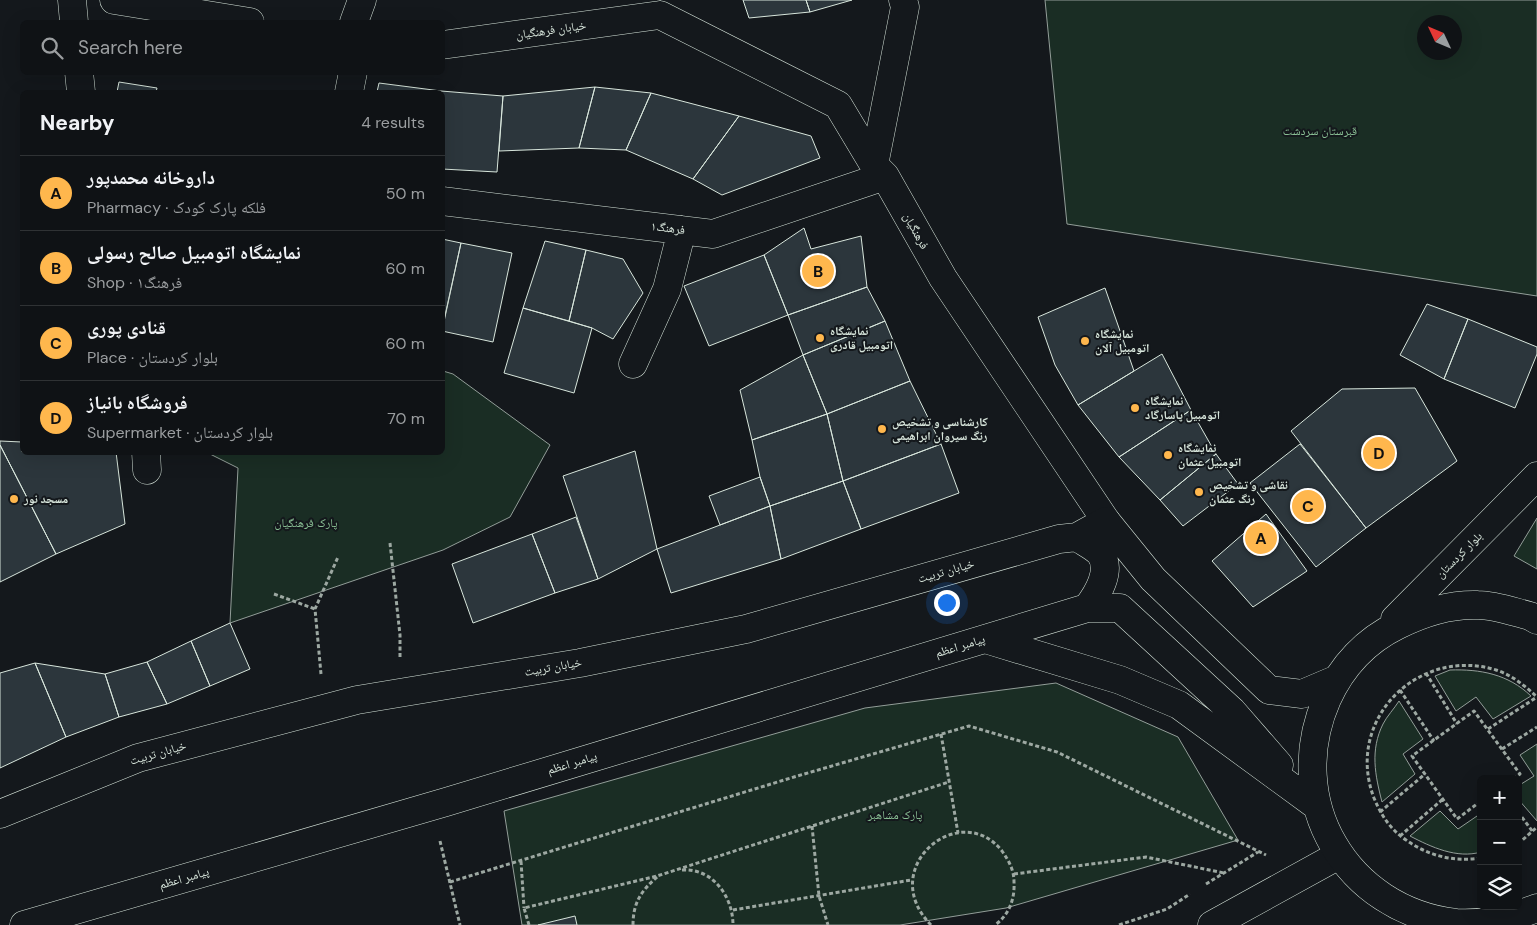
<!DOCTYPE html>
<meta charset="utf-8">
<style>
:root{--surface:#0f1215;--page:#181b1e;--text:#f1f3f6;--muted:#9b9ea0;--line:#2f3234;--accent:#ffb74d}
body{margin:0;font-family:"DM Sans","Noto Naskh Arabic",sans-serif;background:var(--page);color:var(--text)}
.controls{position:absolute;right:15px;bottom:15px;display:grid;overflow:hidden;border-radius:8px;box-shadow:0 5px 20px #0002}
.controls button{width:45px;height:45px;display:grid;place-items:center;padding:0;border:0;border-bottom:1px solid var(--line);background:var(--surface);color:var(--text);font:25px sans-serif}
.compass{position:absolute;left:1417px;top:15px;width:45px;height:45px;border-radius:50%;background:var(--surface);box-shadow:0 5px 20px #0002;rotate:314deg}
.you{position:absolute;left:946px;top:602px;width:18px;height:18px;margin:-12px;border:4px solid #fff;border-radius:50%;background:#1a73e8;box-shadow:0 0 0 8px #1a73e833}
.badge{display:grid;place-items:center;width:32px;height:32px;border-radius:50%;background:var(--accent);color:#111;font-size:16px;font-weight:700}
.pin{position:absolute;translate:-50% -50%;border:2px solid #fff;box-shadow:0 1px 5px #0006}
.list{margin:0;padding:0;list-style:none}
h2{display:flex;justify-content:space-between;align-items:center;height:65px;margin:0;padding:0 20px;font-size:21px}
h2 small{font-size:16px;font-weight:400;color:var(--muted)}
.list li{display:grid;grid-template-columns:32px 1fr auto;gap:15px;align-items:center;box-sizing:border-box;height:75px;padding:0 20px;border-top:1px solid var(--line)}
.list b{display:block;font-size:19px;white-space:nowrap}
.list p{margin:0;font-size:16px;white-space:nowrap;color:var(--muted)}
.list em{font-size:16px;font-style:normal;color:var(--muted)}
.icon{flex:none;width:28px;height:28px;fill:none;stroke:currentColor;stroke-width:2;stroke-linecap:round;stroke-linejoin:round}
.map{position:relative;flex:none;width:1537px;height:925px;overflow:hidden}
.search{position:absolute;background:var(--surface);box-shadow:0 5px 20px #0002;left:20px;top:20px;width:425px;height:55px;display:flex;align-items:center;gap:12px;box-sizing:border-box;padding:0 18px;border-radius:8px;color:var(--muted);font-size:19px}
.panel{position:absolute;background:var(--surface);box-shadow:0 5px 20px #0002;left:20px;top:90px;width:425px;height:365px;border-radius:8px}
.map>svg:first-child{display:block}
.green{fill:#1a2d24;stroke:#939e99;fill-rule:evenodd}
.building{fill:#2c363c;stroke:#d8e6dc}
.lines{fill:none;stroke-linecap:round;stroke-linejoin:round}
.minor-casing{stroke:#d8e6dc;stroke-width:29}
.major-casing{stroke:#d8e6dc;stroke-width:29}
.path{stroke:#9da8a2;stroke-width:3;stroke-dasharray:4 2.5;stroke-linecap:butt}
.minor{stroke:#14181c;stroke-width:28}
.major{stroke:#14181c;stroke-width:28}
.poi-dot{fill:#ffb74d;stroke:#14181c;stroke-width:2}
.labels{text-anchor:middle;stroke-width:4;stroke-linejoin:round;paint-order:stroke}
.street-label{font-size:12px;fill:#d8e6dc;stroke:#14181c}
.park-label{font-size:12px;fill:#8ac095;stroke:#14181c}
.poi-label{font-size:12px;font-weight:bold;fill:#d8e6dc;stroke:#14181c;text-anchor:start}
</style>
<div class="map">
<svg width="1537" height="925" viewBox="0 0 1537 925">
<rect width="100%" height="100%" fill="#14181c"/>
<!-- green -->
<path class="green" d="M 1045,0 L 1537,0 L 1537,296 L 1067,224 ZM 1424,22 L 1454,22 L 1454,52 L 1424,52 Z
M 443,371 L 453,374 L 550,445 L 510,517 L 443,550 L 230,623 L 238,468 L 208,453 L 442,452 Z
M 1537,518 L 1537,569 L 1514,556 Z
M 1450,670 C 1480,669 1508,674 1531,696 L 1493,719 L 1476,697 L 1456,711 L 1435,676 Z
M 1056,683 L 1178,737 L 1238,840 L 1006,908 L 900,925 L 522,925 L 504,811 L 865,708 Z
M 1399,701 L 1423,739 L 1403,754 L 1415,774 L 1382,802 C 1375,775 1370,750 1383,724 C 1387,716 1394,709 1399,701 Z
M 1537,744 L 1537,821 L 1518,799 L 1518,786 L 1534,776 L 1520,755 Z
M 1440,811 L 1458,829 L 1477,816 L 1481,820 L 1481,852 C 1457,859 1431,847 1410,836 Z"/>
<!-- building -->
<path class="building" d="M 743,0 L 806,0 L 810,12 L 749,18 Z
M 806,0 L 852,0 L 810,12 Z
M 119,82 L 157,88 L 156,92 L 117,92 Z
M 379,83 L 441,91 L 441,92 L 377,92 Z
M 595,87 L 579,148 L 499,151 L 503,96 Z
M 595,87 L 651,93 L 626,150 L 579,148 Z
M 441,91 L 503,96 L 497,172 L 442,169 Z
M 651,93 L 739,116 L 693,179 L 626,150 Z
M 739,116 L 811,136 L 820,158 L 722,195 L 693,179 Z
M 804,228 L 811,249 L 861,236 L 867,287 L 788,315 L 764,255 Z
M 442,239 L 461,243 L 442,329 Z
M 545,241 L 586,250 L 569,321 L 523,308 Z
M 461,243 L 512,253 L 493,342 L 442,331 Z
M 586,250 L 623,259 L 643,293 L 613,339 L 592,328 L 569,321 Z
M 764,255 L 788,315 L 709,346 L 684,286 Z
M 867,287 L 885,321 L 803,355 L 788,315 Z
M 1105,288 L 1134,371 L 1078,405 L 1055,365 L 1038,317 Z
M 1427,304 L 1468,319 L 1444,379 L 1400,355 Z
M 523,308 L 592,328 L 574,393 L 504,373 Z
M 1468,319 L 1537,347 L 1537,354 L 1515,408 L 1444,379 Z
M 885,321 L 910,381 L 827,414 L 803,355 Z
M 1162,354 L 1191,410 L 1119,457 L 1078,405 Z
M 803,355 L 827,414 L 752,440 L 740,390 Z
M 910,381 L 941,444 L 843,481 L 827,414 Z
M 1415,388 L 1457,461 L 1366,528 L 1291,431 L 1342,389 Z
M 1191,410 L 1216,454 L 1160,500 L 1119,457 Z
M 827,414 L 843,481 L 770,506 L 760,477 L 752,440 Z
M 0,441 L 22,442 L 22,452 L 116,452 L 125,524 L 56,554 L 0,445 Z
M 941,444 L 959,493 L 861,529 L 843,481 Z
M 1300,444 L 1366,528 L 1316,567 L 1250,483 Z
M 0,445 L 56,554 L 0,582 Z
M 635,451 L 657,549 L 598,579 L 563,476 Z
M 1216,454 L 1238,484 L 1183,526 L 1160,500 Z
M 760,477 L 770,506 L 720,525 L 709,496 Z
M 843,481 L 861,529 L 781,559 L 770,506 Z
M 770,506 L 781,559 L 671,593 L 657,549 Z
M 1266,514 L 1307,571 L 1253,607 L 1212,561 Z
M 576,517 L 598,579 L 555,593 L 532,534 Z
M 532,534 L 555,593 L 473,623 L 452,564 Z
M 230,623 L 250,669 L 210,686 L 191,641 Z
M 191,641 L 210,686 L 167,704 L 147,662 Z
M 147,662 L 167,704 L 119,717 L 105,674 Z
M 35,663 L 66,737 L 0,768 L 0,673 Z
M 35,663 L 105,674 L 119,717 L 66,737 Z
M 575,916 L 577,925 L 538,925 Z"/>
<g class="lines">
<!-- minor casing -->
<g class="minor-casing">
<path id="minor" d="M 72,0 L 74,22
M 114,0 L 250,22
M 660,15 L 838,105 L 874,165 L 885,176 L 943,278 L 1106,521
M 354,22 L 362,0
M 442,45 L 660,15
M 79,72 L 81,92
M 349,92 L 353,72
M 874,165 L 905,7 L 903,0
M 442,201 L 713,234 L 885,176
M 633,364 L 667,289 L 682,230
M 146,452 L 147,470
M 1212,925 L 1339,855"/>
</g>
<!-- major casing -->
<g class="major-casing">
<path id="major" d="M 1077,537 C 1084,542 1095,547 1100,553 C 1113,570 1097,595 1087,608
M 1120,608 L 1232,711 L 1279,765
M 1395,619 L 1537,476
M 1537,620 L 1530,616 C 1514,612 1495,605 1478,605 C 1449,604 1424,612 1398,625 C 1365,641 1342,666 1327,699 C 1282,801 1346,910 1456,923 C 1484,925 1511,918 1537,908
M 985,639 L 1120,680 L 1179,705 L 1317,806
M 0,814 L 138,758 L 323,709 L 357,700 L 580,663 L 746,629 L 1059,539 L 1077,537 L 1106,521 L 1153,579 L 1269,690 L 1302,694 L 1335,680
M 24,925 L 446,802 L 1087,608 L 1120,608"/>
</g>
<!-- path -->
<path class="path" d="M 390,543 L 400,635 L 400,658
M 274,594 L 315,609
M 1426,673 L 1457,724
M 321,674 L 315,609 L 338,557
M 1400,690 L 1434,741
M 1488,729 L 1537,697
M 941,734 L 958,833
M 1502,749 L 1537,727
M 1481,801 L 1457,819 L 1412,756 L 1474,711 L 1520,774 L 1513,779
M 1478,803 L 1481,808
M 1380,812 L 1425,774
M 1518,812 L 1533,832
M 812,826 L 819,896 L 828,925
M 1400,836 L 1443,799
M 440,841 L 460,925
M 1518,844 L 1537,827
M 1481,858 C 1453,862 1429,856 1406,840 C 1390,829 1381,815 1374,798 C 1344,720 1418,646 1496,670 C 1512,675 1525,686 1537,697
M 521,861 L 524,908
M 682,870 C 713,868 733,897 733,925
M 1014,874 L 1146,857 L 1224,873
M 450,882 L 794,777 L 969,726 L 1057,752 L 1266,855
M 1206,884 L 1258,852
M 733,910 L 911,880
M 529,925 L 524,908 L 657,876 L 949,782
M 633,925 C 633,903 641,891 657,877
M 931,925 C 875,868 960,798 1002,851 C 1009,861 1014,870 1014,882 C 1015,899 1009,915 995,925
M 1119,925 L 1167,909 L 1190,894"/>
<!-- minor -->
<use href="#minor" class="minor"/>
<!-- major -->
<use href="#major" class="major"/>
</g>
<!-- markers -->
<g class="poi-dot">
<circle cx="820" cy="338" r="5"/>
<circle cx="1085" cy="341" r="5"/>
<circle cx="1135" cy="408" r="5"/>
<circle cx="882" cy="429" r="5"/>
<circle cx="1168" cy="455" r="5"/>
<circle cx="1199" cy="492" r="5"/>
<circle cx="14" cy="499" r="5"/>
</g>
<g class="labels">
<!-- street labels -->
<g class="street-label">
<text transform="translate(551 30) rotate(-8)" y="4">خیابان فرهنگیان</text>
<text transform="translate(668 228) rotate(7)" y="4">فرهنگ۱</text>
<text transform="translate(916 231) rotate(61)" y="4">فرهنگیان</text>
<text transform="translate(1459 555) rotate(-45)" y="4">بلوار کردستان</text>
<text transform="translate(946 571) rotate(-16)" y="4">خیابان تربیت</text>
<text transform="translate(960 646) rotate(-17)" y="4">پیامبر اعظم</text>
<text transform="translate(553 667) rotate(-10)" y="4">خیابان تربیت</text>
<text transform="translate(158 753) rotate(-16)" y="4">خیابان تربیت</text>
<text transform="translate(572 763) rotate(-17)" y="4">پیامبر اعظم</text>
<text transform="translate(184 878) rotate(-16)" y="4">پیامبر اعظم</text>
</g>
<!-- park labels -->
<g class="park-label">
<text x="1320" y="135">قبرستان سردشت</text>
<text x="306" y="527">پارک فرهنگیان</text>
<text x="895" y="819">پارک مشاهبر</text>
</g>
<!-- poi labels -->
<g class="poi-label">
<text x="830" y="335">نمایشگاه<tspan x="830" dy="14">اتومبیل قادری</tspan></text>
<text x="1095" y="338">نمایشگاه<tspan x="1095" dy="14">اتومبیل آلان</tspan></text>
<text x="1145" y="405">نمایشگاه<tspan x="1145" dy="14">اتومبیل پاسارگاد</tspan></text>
<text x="892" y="426">کارشناسی و تشخیص<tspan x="892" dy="14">رنگ سیروان ابراهیمی</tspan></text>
<text x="1178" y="452">نمایشگاه<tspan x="1178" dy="14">اتومبیل عثمان</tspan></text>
<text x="1209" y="489">نقاشی و تشخیص<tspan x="1209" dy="14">رنگ عثمان</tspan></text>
<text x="24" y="503">مسجد نور</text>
</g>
</g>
</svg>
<div class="controls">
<button>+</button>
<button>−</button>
<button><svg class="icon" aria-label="layers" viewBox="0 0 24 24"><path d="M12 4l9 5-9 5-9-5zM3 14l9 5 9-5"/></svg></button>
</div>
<svg class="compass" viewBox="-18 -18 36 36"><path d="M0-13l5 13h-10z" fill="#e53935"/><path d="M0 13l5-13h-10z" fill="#9b9ea0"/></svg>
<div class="you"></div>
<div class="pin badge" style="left:1261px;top:538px">A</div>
<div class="pin badge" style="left:818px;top:271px">B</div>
<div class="pin badge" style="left:1308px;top:506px">C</div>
<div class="pin badge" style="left:1379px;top:453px">D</div>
<div class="search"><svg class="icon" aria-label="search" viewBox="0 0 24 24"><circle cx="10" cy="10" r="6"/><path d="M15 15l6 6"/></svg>Search here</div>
<section class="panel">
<h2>Nearby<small>4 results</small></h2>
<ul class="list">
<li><span class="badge">A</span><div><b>داروخانه محمدپور</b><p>Pharmacy · فلکه پارک کودک</p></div><em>50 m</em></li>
<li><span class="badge">B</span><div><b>نمایشگاه اتومبیل صالح رسولی</b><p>Shop · فرهنگ۱</p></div><em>60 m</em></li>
<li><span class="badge">C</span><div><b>قنادی پوری</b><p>Place · بلوار کردستان</p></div><em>60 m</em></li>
<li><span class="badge">D</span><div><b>فروشگاه بانیاز</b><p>Supermarket · بلوار کردستان</p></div><em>70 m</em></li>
</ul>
</section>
</div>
